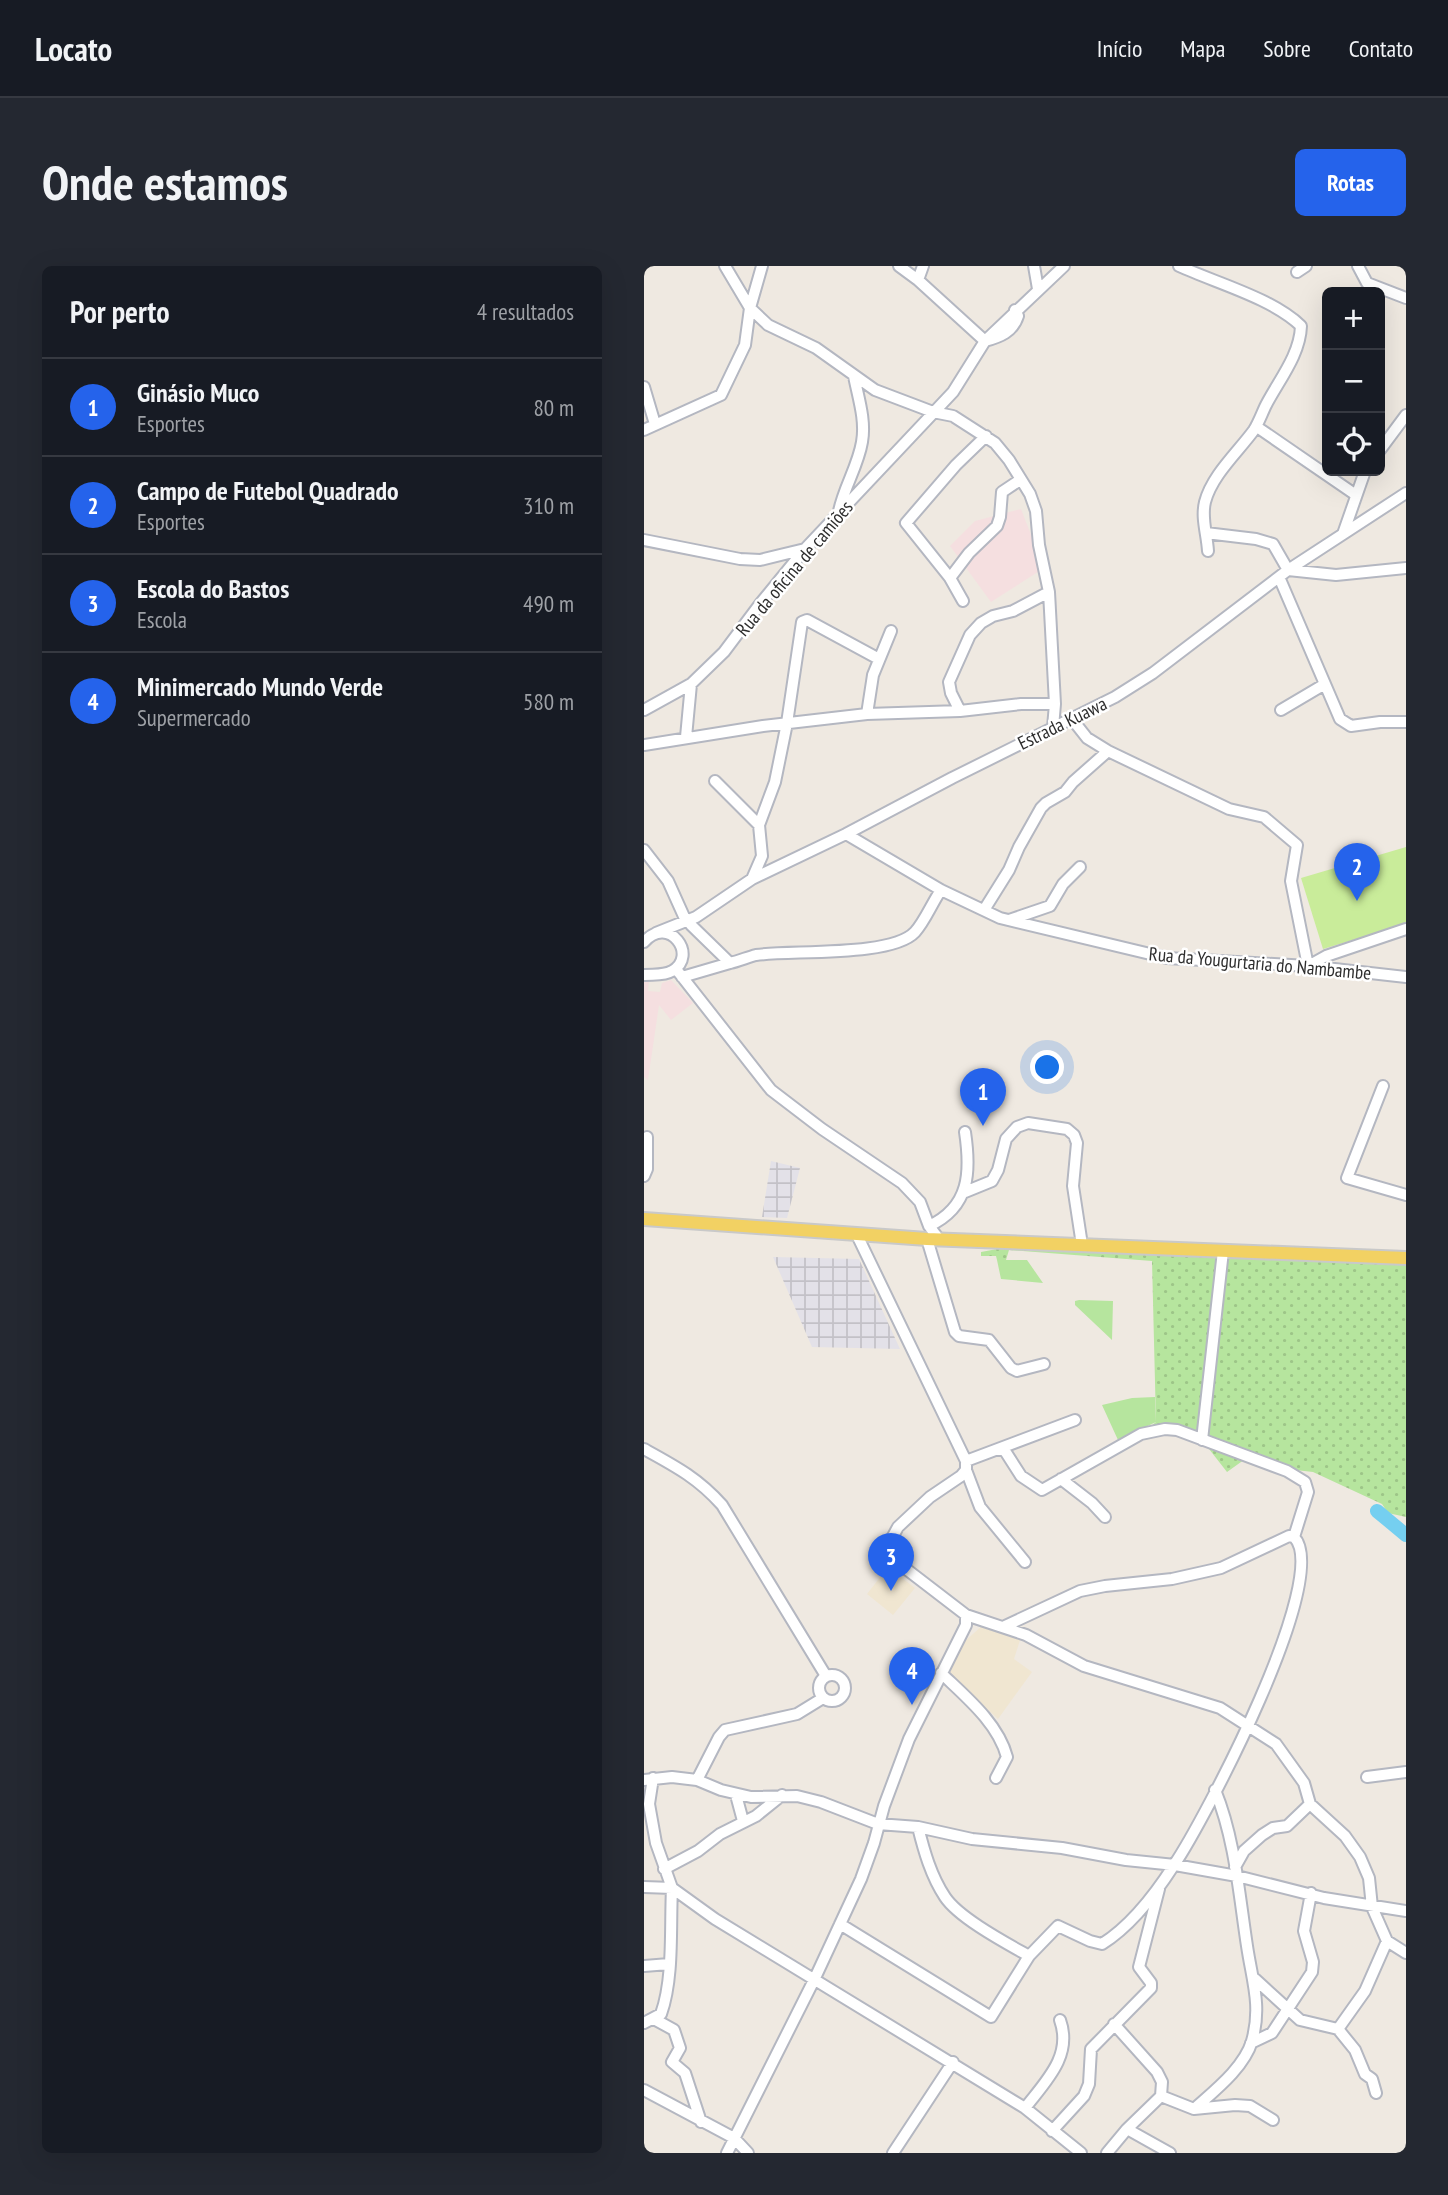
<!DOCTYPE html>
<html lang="pt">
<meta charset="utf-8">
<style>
:root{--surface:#171b24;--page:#242831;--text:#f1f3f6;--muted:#9ea1a6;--line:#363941;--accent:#2563eb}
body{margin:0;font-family:"PT Sans Narrow",sans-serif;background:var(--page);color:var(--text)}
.controls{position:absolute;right:21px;top:21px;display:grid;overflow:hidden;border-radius:10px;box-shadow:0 7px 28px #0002}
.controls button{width:63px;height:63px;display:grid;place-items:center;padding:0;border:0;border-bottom:2px solid var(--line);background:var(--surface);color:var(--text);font:35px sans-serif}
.you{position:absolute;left:404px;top:802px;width:24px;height:24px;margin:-18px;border:5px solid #fff;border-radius:50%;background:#1a73e8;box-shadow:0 0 0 10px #1a73e833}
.badge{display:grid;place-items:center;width:46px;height:46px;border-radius:50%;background:var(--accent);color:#fff;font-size:23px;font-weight:700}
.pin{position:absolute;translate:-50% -58px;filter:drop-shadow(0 2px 4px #0008)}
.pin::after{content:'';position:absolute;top:37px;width:24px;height:21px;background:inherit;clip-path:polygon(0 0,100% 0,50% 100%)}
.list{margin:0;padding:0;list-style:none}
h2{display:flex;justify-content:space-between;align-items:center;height:91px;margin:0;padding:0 28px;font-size:30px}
h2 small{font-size:23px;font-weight:400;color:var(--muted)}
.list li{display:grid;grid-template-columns:46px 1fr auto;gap:21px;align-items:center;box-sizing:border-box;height:98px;padding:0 28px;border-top:2px solid var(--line)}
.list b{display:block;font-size:26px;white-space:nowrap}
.list p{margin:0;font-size:23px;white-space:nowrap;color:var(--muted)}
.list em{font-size:23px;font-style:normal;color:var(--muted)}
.icon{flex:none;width:38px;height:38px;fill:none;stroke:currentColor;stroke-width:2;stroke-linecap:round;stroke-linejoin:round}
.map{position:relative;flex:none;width:762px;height:1887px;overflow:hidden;border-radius:10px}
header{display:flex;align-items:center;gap:42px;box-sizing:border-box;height:98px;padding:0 35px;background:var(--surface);border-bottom:2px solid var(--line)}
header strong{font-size:33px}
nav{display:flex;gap:38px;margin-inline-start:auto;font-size:24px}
.intro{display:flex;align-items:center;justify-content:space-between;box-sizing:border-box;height:168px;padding:0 42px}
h1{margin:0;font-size:49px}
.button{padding:18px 32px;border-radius:10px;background:var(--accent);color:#fff;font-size:24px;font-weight:700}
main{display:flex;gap:42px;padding:0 42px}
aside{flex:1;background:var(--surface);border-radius:10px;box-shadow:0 7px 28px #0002}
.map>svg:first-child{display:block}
.industrial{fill:url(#industrial-grid)}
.education{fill:#f0e6d1}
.medical{fill:#f5dfe0}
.grass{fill:url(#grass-dots)}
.garden{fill:#b6e59e}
.pitch{fill:#c9ec9a}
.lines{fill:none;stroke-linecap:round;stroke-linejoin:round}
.river{stroke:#75cff0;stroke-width:14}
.minor-casing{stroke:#b4b7c1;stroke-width:14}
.major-casing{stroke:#c9c9c9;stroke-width:16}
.minor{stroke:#fff;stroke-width:10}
.major{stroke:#f2d163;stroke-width:12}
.labels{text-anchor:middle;stroke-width:5;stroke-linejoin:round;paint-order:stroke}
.street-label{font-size:19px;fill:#2e2e2e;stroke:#fff}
</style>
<header>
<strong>Locato</strong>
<nav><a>Início</a><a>Mapa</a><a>Sobre</a><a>Contato</a></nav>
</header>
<div class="intro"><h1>Onde estamos</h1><a class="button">Rotas</a></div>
<main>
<aside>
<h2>Por perto<small>4 resultados</small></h2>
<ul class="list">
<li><span class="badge">1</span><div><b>Ginásio Muco</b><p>Esportes</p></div><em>80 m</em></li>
<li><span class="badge">2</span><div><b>Campo de Futebol Quadrado</b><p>Esportes</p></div><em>310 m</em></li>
<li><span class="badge">3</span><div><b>Escola do Bastos</b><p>Escola</p></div><em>490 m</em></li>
<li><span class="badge">4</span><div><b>Minimercado Mundo Verde</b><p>Supermercado</p></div><em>580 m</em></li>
</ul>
</aside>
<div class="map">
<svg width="762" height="1887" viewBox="0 0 762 1887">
<defs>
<pattern id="industrial-grid" width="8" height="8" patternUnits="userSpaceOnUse" patternTransform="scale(1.75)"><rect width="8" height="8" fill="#e3e1e8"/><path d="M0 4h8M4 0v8" fill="none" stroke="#c3c1c7"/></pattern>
<pattern id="grass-dots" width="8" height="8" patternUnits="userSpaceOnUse" patternTransform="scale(1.75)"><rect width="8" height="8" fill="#b6e59e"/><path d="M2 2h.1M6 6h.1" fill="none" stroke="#9dc588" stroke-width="1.8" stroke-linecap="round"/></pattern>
</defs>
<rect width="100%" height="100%" fill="#efe9e1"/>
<!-- industrial -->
<path class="industrial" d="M 127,895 L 156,902 L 143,952 L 118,951 Z
M 129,991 L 215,993 L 256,1083 L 168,1081 Z"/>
<!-- education -->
<path class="education" d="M 244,1301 L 271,1322 L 249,1349 L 223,1328 Z
M 339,1359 L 377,1371 L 370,1393 L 388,1406 L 354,1453 L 304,1406 L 321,1375 Z"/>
<!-- medical -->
<path class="medical" d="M 377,243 L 400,302 L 347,336 L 306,280 L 331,255 Z
M 2,714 L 5,716 L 4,725 L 16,726 L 18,717 L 27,714 L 49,737 L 27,754 L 15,739 L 4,814 L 0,811 L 0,715 Z"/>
<!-- grass -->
<path class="grass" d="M 364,981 L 762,997 L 762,1251 L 744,1247 L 738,1238 L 669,1206 L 634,1202 L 604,1191 L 583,1206 L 558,1174 L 533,1164 L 497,1168 L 512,1156 L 508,995 L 365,984 L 362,994 L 353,994 L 352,990 L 337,990 L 337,986 Z"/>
<!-- garden -->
<path class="garden" d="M 353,994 L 383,994 L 399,1017 L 357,1013 Z
M 435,1034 L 469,1035 L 468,1074 L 431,1039 L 431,1035 Z
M 511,1131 L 512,1156 L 474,1174 L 458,1139 L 488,1132 Z"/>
<!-- pitch -->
<path class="pitch" d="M 762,581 L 762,658 L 679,683 L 657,612 Z"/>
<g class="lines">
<!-- river -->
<path class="river" d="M 733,1245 L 762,1269"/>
<!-- minor casing -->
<g class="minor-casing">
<path id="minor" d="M 81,0 L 106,42 L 124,59 L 172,82 L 231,124 L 289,146 L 309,150 L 351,177 L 365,194 L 386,228 L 392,245 L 395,279 L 405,326 L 411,438 L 409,461
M 255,0 L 274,14 L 341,75 C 356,71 369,66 374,50 L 371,44
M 390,0 L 394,23
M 535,0 C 572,17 628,32 657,60 C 656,89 635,114 622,139 C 618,147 615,156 610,164 C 594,186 568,209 561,236 C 557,252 563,268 564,285
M 714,0 L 723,17 L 762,32
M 653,6 L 662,0
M 274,14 L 279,0
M 0,121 L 11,158
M 613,161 L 712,229
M 0,164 L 77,129 L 101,79 L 106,42 L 118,0
M 736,184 L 762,149
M 195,245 C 200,221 214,200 218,176 C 222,154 214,131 210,110
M 562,267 L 612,273 L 629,278 L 644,304 L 692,309 L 762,302
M 699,268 L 721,205
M 0,274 L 96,293 L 116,294 L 161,283
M 635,311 L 696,453 L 707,460 L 736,456 L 762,456
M 306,312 L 262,257 L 312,199 L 342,170
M 319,335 L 306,312 L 325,287 L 353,260 L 356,251 L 358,226 L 376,214
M 0,444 L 47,418 L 80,386 L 116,338 L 161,283 L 309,126 L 341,75 L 420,0
M 637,444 L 681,418
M 316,445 L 307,427 L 305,416 L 326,369 L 337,357 L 349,350 L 369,345 L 405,326
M 223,448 L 229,409 L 247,365
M 428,453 L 443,472 L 464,485 L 585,543 L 620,551 L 653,579 L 647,615 L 664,700 L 682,690 L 762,663
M 42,471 L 47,418
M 0,479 L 119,460 L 223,448 L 316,445 L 377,438 L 411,438
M 71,515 L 115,559
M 202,568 L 297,624 L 356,652 L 523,692 L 664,700 L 762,711
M 0,584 L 24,615 L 42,655
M 108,613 L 118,590 L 115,559 L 131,516 L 143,457 L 158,356 L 163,354 L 235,393
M 340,644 L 365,604 L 375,581 L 397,542 L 402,537 L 421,526 L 429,516 L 464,485
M 365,654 L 406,640 L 419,618 L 436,601
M 12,667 L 52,651 L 108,613 L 202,568 L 308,512 L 471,431 L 509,407 L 644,304 L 762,227
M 0,676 C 25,648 55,690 28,705 C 20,710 9,708 0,709
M 86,697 C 95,695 104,691 112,689 C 148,684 248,691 271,666 C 281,655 288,637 297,624
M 32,703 L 127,824 L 178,863 L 258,917 L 276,936 L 285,960 L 295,973
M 38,711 L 86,697 L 47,659
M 739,820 L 703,912 L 762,929
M 0,910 L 3,903 L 3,871
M 321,926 L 348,915 L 354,904 L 362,873 L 373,861 L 384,857 L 423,863 L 430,869 L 433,877 L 429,920 L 438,979
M 285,960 C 326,941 327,906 321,866
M 213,969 L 322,1195 L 322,1204 L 317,1210 L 286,1231 L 254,1261 L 248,1272 L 247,1284 L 253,1296 L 322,1349 L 382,1369 L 440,1400 L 576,1442 L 632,1478 L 660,1517 L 666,1538 L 701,1570 L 716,1591 L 725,1612 L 728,1641 L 743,1675 L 762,1687
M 283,973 L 311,1066 L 315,1070 L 345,1074 L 367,1102 L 373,1105 L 400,1098
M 558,1174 L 579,985
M 0,1183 C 31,1200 54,1212 78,1239 L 182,1410
M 354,1183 L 361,1185 L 377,1210 L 398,1224 L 497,1168 L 521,1163 L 533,1164 L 643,1205 L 661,1216 L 664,1226 L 650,1271
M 322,1195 L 431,1154
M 322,1204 L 336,1241 L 381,1296
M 417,1213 L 448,1237 L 461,1251
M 297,1407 C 322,1431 354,1457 363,1491 L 352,1512
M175 1422a13 13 0 1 1 26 0a13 13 0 1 1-26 0Z
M 723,1511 L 762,1506
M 9,1512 L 5,1538 L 12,1577 L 28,1622 L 71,1653 L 381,1842 L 437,1887
M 0,1514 L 28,1511 L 53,1514 L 77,1524 L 107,1531 L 153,1530 L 177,1536 L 234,1558 L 274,1561 L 328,1573 L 418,1582 L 482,1594 L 531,1599 L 593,1610 L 680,1632 L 762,1645
M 53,1514 L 75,1471 L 81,1464 L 153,1448 L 179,1432
M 92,1529 L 99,1555
M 274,1561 C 280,1585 287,1610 301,1631 C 315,1652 362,1677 385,1690
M 591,1601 L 600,1585 L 618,1569 L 629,1562 L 643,1560 L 666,1538
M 20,1603 L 54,1585 L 76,1568 L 112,1550 L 138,1529
M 0,1621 L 28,1622 C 26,1660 30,1712 17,1748 L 0,1757
M 196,1658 L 347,1751 L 385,1690 L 414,1660 L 446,1675 L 458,1678 C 487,1660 512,1627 530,1599 C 560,1555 689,1310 650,1271 L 645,1270 L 577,1302 L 528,1313 L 461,1320 L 436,1325 L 361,1360
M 0,1700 L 25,1698
M 611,1713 L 656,1754 L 694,1763 L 711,1784 L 721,1808 L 728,1813 L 732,1827
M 10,1753 L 30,1764 L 36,1782 L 28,1796 L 41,1807 L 57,1856
M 470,1758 L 513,1806 L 518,1816 L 517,1830
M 694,1763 L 721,1725 L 743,1675
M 607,1777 L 628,1767 L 668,1706 L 669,1696 L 660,1665 L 667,1627
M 0,1824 L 90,1872 L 104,1887
M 381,1842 C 401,1816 429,1790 416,1754
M 550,1843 C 570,1825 600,1802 608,1775 C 618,1740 608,1714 603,1680 C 595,1628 591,1573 571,1524
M 483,1863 L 526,1887
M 408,1865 L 440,1830 L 445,1818 L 447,1783 L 507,1722 L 507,1717 L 495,1701 L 515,1623
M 83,1887 L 171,1712 L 217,1613 L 230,1577 L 240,1540 L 265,1473 L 322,1359 L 322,1349
M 249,1887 L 309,1796
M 463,1887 L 483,1863 L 517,1830 L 550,1843 L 591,1839 L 606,1840 L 629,1854"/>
</g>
<!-- major casing -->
<g class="major-casing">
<path id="major" d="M 0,953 L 283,973 L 762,992"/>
</g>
<!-- minor -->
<use href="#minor" class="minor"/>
<!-- major -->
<use href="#major" class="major"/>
</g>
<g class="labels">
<!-- street labels -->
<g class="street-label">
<text transform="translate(150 302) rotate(-50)" y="7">Rua da oficina de camiões</text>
<text transform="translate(418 457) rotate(-26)" y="7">Estrada Kuawa</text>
<text transform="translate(616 697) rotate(5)" y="7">Rua da Yougurtaria do Nambambe</text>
</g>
</g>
</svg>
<div class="controls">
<button>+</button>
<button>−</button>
<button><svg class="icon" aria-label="locate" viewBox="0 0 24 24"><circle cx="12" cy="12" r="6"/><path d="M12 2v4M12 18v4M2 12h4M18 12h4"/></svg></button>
</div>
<div class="you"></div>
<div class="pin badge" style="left:339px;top:860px">1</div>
<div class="pin badge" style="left:713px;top:635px">2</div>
<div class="pin badge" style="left:247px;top:1325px">3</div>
<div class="pin badge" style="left:268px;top:1439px">4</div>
</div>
</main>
